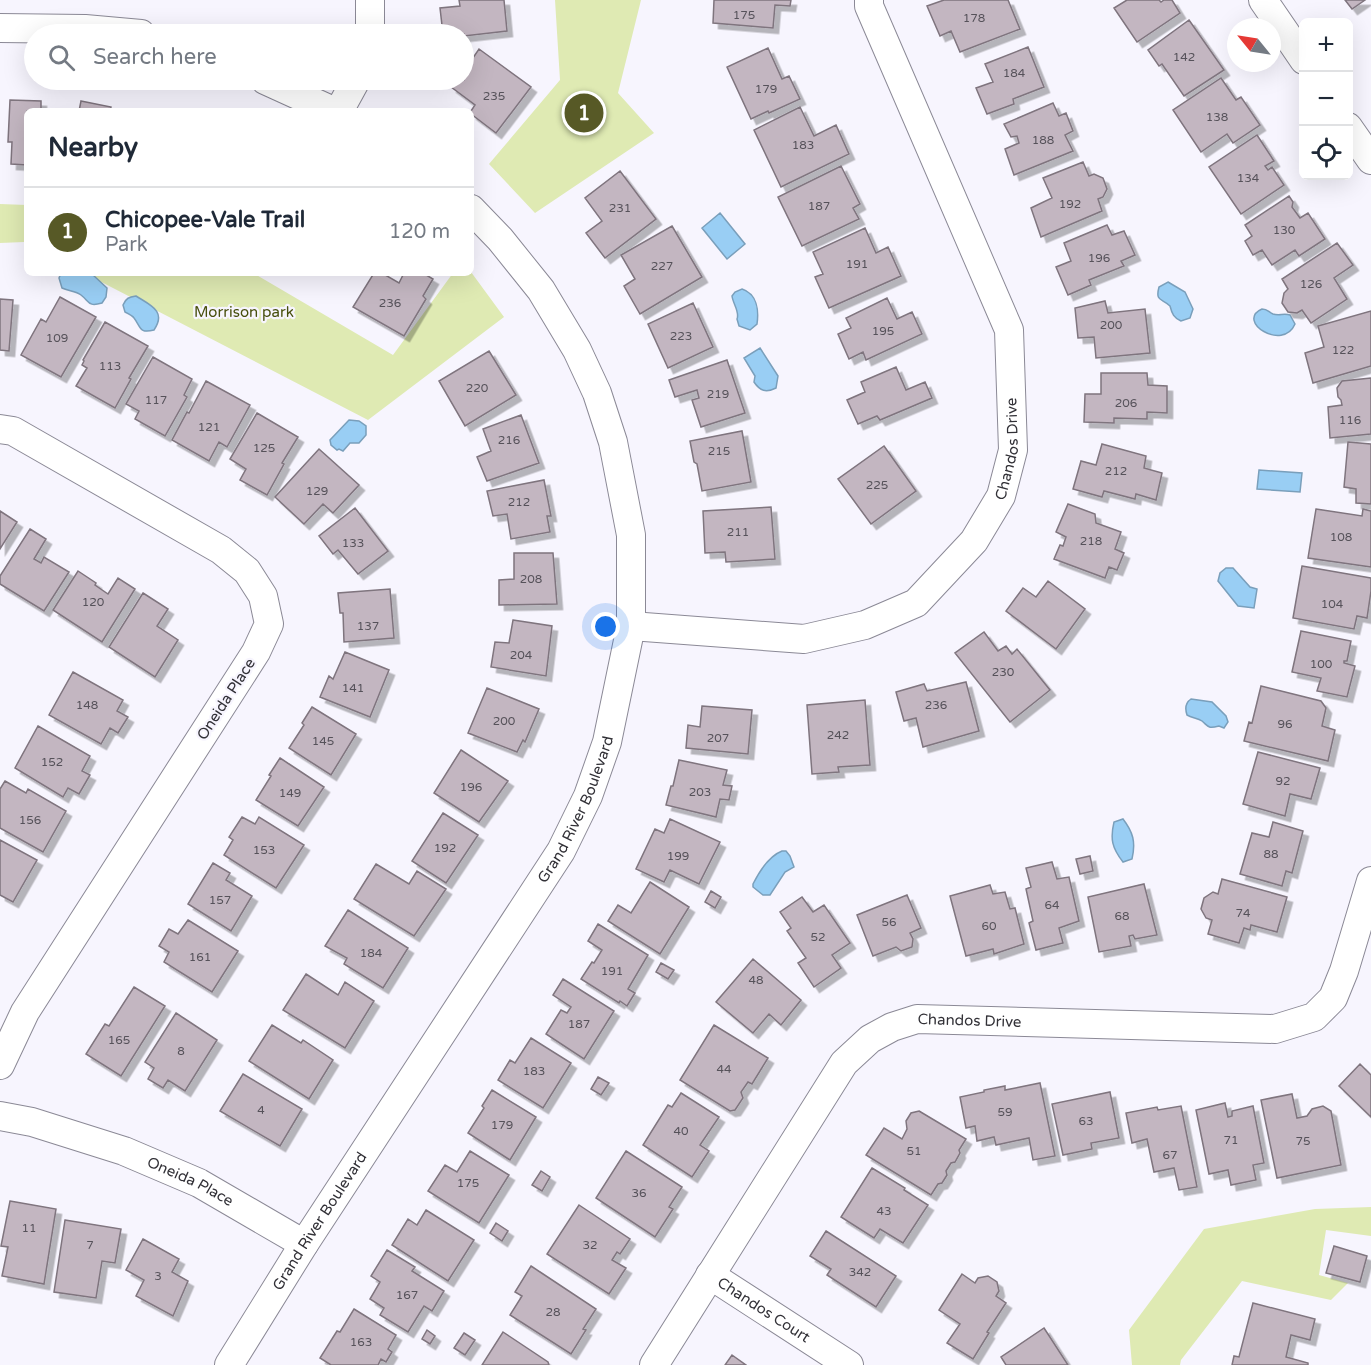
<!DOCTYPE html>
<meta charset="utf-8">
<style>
:root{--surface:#fff;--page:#f2f2f3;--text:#1f2937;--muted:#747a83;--line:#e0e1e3;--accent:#575926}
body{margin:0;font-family:"Varela Round",sans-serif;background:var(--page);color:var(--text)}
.controls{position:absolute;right:18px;top:18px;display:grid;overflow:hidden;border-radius:9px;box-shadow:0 6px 24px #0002}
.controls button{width:54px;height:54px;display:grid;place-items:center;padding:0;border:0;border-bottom:2px solid var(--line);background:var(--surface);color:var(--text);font:30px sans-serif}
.compass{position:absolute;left:1227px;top:18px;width:54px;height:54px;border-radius:50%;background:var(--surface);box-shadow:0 6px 24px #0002;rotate:300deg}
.you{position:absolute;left:606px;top:627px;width:21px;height:21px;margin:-15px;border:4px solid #fff;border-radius:50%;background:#1a73e8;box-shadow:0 0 0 9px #1a73e833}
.badge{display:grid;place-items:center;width:39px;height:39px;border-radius:50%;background:var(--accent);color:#fff;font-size:20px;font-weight:700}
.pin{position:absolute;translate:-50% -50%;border:3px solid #fff;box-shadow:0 2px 6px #0006}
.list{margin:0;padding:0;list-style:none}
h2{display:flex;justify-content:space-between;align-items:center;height:78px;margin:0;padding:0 24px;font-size:26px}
h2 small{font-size:20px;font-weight:400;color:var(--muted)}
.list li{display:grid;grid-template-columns:39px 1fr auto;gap:18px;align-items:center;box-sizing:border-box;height:90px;padding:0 24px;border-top:2px solid var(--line)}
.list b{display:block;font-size:22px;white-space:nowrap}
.list p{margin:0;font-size:20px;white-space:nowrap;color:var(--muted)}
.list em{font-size:20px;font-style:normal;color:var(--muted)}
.icon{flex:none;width:33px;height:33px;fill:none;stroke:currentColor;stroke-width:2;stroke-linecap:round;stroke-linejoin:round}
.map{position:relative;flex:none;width:1371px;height:1365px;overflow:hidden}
.search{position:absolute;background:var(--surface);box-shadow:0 6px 24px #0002;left:24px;top:24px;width:450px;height:66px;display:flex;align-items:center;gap:15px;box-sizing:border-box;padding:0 21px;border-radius:33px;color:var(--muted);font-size:22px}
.panel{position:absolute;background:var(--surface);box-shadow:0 6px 24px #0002;left:24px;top:108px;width:450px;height:168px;border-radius:9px}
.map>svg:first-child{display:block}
.green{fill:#dfeab3}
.water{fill:#99cef4;stroke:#7a9fbb;stroke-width:1.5}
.building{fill:#c3b6c1;stroke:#7f747e;stroke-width:1.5;filter:url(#shadow)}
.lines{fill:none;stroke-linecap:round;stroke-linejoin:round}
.minor-casing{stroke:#8b8996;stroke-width:30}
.minor{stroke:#fff;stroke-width:28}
.labels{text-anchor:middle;stroke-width:4.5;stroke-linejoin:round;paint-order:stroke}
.number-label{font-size:12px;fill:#56525a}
.park-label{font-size:15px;fill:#474f0d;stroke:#f7f5fe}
.street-label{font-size:15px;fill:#323137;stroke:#f7f5fe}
</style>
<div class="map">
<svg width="1371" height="1365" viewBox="0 0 1371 1365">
<defs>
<filter id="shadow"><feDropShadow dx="5.5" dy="5.5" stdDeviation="0" flood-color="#0004"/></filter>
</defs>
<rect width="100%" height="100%" fill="#f7f5fe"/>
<!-- green -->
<path class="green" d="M 555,0 L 641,0 L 618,93 L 654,133 L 535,213 L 489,164 L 560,80 Z
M 0,204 L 27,205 L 27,243 L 24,242 L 0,243 Z
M 471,272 L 504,317 L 368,420 L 84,273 L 253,273 L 393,355 L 453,273 Z
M 1371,1207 L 1371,1236 L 1326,1230 L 1319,1275 L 1348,1283 L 1331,1300 L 1242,1281 L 1181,1360 L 1180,1365 L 1132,1365 L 1129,1330 L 1204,1229 L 1315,1209 Z"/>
<!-- water -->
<path class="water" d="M 720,213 L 745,244 L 727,259 L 702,228 Z
M 61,273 L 90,273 L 92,274 L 107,288 L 106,297 L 102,303 C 88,307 90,302 81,295 C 76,291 68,291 62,288 L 59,278 Z
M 1168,282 L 1185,292 L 1193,309 L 1190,318 L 1181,321 C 1174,318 1172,314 1170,306 C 1162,298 1155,302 1159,287 Z
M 742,289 C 757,294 759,310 757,324 L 750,330 L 739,326 L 737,319 C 740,312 733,304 732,296 L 735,292 Z
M 136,296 C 150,305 167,311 154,330 C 139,334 141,327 134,318 C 133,316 127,313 125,312 L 123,305 C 126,298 129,297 136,296 Z
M 1262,309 C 1268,309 1268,312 1273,314 C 1279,316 1284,313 1290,315 L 1295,324 C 1283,352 1235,321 1262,309 Z
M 760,348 L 778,376 L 776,388 C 766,393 760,391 754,382 L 755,376 L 744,358 Z
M 349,420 L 359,421 L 366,426 L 366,435 L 359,443 L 350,443 L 343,451 L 339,449 L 337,450 L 331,445 L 330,440 Z
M 1259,470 L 1302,473 L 1300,492 L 1257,489 Z
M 1226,568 L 1233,568 L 1250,587 L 1257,589 L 1254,608 L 1238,606 L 1218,581 L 1220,573 Z
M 1191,699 L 1212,702 L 1226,716 L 1228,722 L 1224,728 L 1219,726 C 1208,729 1209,727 1202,721 C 1198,718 1192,718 1187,715 C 1185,709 1185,703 1191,699 Z
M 1123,819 C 1133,832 1136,842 1132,859 L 1123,862 C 1112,848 1110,839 1114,822 Z
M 782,851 L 786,851 L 790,856 L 794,867 L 785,872 L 770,895 L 763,895 L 753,887 L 753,884 C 759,872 769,856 782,851 Z"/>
<!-- building -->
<path class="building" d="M 459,0 L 504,0 L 507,31 L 464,36 L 464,34 L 443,34 L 440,8 L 460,6 Z
M 714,0 L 791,0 L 790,6 L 775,5 L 773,28 L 713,23 Z
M 944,0 L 1008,0 L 1020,29 L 960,52 L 951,31 L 940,36 L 927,6 Z
M 1127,0 L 1159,0 L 1161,2 L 1164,0 L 1172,0 L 1180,13 L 1137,42 L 1114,8 Z
M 1345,0 L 1365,0 L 1352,9 Z
M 1189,20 L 1224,70 L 1184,96 L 1162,64 L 1159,66 L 1148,50 Z
M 1028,47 L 1044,87 L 1013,99 L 1014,104 L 987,114 L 976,88 L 993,82 L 985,64 Z
M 768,48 L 782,79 L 789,76 L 800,99 L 769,113 L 768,111 L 751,119 L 727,67 Z
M 479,49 L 531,87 L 496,133 L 471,114 L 471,111 L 475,105 L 451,87 L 457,80 L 464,80 L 464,71 Z
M 1221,78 L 1236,100 L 1241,97 L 1260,125 L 1233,143 L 1227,134 L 1201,152 L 1173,110 Z
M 10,100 L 41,101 L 41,111 L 27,111 L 27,165 L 11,164 L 12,142 L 8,142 Z
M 81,101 L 111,107 L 110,111 L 79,111 Z
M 1053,103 L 1059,116 L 1066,113 L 1073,131 L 1065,135 L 1073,151 L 1014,175 L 1005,149 L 1019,143 L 1017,136 L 1011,137 L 1004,124 Z
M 800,107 L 814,136 L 836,125 L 849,154 L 781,187 L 754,130 Z
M 1257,135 L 1274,161 L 1265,166 L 1268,170 L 1272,167 L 1284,185 L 1241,214 L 1209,167 Z
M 1083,162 L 1089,176 L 1094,174 L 1103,178 L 1107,189 L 1103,197 L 1098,199 L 1102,211 L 1041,237 L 1031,208 L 1052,198 L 1043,178 Z
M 841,166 L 860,204 L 853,208 L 859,219 L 802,246 L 778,197 Z
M 620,171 L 656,219 L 605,258 L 586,233 L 602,221 L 585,198 Z
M 1289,196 L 1293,202 L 1292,207 L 1300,218 L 1308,213 L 1325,239 L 1299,256 L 1295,250 L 1272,265 L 1262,250 L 1253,255 L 1245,241 L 1252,236 L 1245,225 Z
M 1107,225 L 1112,235 L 1124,231 L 1135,255 L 1121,261 L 1124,266 L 1089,280 L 1091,285 L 1068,295 L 1056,267 L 1071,261 L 1064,243 Z
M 672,226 L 702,277 L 640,314 L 624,286 L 635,279 L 621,255 Z
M 865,228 L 876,253 L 888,247 L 901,276 L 829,308 L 815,277 L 823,274 L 813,252 Z
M 1337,243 L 1353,265 L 1334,278 L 1347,299 L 1311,323 L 1302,310 L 1297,313 L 1288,312 L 1282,303 L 1284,293 L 1288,289 L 1282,279 Z
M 374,273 L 382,273 L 399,283 L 404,273 L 423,273 L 433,279 L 423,296 L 426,299 L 404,336 L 353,307 Z
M 60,297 L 96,317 L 61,377 L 21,355 L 41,319 L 46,322 Z
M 887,298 L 897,319 L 912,312 L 922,334 L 866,360 L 863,352 L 849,359 L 838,334 L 851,328 L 846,318 Z
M 0,299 L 13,300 L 9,351 L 0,350 Z
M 1105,301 L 1108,313 L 1145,309 L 1150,353 L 1096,358 L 1094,337 L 1078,338 L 1075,308 Z
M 693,303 L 713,347 L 668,368 L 648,324 Z
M 1371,311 L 1371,366 L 1313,383 L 1305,353 L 1324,347 L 1318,326 Z
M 105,322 L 148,346 L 129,378 L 131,379 L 115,408 L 76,386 L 87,368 L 82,365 L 84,361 L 83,360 Z
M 489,351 L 516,395 L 465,426 L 439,381 Z
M 153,357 L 192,379 L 184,395 L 187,397 L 165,436 L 135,419 L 139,411 L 126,404 Z
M 727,360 L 745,413 L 701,427 L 692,400 L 699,398 L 697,390 L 675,397 L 669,380 Z
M 896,367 L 906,390 L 925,382 L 932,398 L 880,420 L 877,416 L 858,424 L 847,400 L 865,392 L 861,382 Z
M 1101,373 L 1147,373 L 1148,385 L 1167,386 L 1167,413 L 1147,412 L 1147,419 L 1114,418 L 1114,423 L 1084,422 L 1085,394 L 1101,394 Z
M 1371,378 L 1371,434 L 1330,438 L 1328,407 L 1342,405 L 1341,400 L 1338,397 L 1337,388 L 1342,381 Z
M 206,381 L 250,405 L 227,447 L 219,442 L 209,461 L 172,440 L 187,412 L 189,413 Z
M 257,413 L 298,437 L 282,463 L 284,464 L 267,495 L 240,480 L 246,469 L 230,459 Z
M 521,415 L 539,463 L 487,481 L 477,457 L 491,451 L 483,429 Z
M 742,431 L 751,482 L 702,491 L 697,464 L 694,462 L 690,441 Z
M 1348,442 L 1371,444 L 1371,504 L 1356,503 L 1356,489 L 1344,487 Z
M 1102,444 L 1146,456 L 1144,468 L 1162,473 L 1156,500 L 1136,494 L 1135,499 L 1104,491 L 1102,497 L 1073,489 L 1081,461 L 1096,465 Z
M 884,446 L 916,491 L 871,524 L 838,479 Z
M 319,449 L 359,485 L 333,513 L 323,504 L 304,524 L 275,497 Z
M 544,480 L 551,516 L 547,516 L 550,532 L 511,539 L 507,514 L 493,516 L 487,491 Z
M 1068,504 L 1095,514 L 1096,523 L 1121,532 L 1115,549 L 1124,553 L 1117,570 L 1109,567 L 1105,578 L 1054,559 L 1060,545 L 1063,546 L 1066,537 L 1056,532 Z
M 771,507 L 775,559 L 726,562 L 725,552 L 705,553 L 703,511 Z
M 355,508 L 388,551 L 358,574 L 338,550 L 333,554 L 319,536 Z
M 1316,509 L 1362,516 L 1363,509 L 1371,511 L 1371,567 L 1308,558 Z
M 0,511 L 17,522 L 0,549 Z
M 30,529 L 46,539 L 34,559 L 41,563 L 44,557 L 69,572 L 44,611 L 0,584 L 0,576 Z
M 514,553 L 553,553 L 557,604 L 499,605 L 499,580 L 514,579 Z
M 1302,566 L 1371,578 L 1371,591 L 1367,618 L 1357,616 L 1354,629 L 1293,618 Z
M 78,571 L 96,583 L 95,585 L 108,594 L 118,578 L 135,589 L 102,642 L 53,610 Z
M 1048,581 L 1085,609 L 1056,649 L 1006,611 L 1023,588 L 1036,597 Z
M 390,589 L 394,638 L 344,642 L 343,613 L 340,613 L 338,593 Z
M 143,593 L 168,609 L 157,626 L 178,640 L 155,677 L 109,647 Z
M 513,620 L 552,626 L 546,676 L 491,667 L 495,642 L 509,643 Z
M 1301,631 L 1351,641 L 1347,661 L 1344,661 L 1344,663 L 1355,666 L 1347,697 L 1317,691 L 1321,678 L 1292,672 Z
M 984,632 L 998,651 L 1006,646 L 1012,654 L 1017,649 L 1050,690 L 1010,722 L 955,653 Z
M 345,652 L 389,670 L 370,717 L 320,697 L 329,676 L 333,679 Z
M 73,672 L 123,700 L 117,711 L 128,717 L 118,733 L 110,728 L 101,744 L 49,715 Z
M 966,682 L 979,731 L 923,747 L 916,718 L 904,721 L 896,692 L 924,684 L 927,691 Z
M 1261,686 L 1321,701 L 1326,708 L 1322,726 L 1335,730 L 1328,761 L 1244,741 L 1249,722 L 1252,723 Z
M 487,688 L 539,709 L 525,742 L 523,740 L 517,752 L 468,733 Z
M 865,700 L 870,765 L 838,767 L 839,772 L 812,774 L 807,705 Z
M 702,706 L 752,710 L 748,754 L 686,748 L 688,725 L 700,727 Z
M 312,707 L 356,734 L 331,775 L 289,748 L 304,725 L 302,723 Z
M 38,726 L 90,756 L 82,771 L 90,775 L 79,794 L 68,788 L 63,797 L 15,768 Z
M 461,750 L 508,781 L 479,822 L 434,793 Z
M 1258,752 L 1320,768 L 1311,799 L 1290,794 L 1285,816 L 1243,804 Z
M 280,758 L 324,787 L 298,826 L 256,800 L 271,776 L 269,775 Z
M 679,760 L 727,770 L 723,785 L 732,786 L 729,800 L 720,799 L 716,817 L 666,805 L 671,786 L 673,786 Z
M 5,781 L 26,793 L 28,789 L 66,811 L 43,852 L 0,828 L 0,789 Z
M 443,813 L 478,835 L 446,883 L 412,861 Z
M 242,817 L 255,824 L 259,817 L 304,845 L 276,888 L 224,855 L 233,840 L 229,837 Z
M 670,819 L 720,842 L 699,884 L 670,870 L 664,882 L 636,869 L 655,829 L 664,833 Z
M 1273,822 L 1303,831 L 1292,873 L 1286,871 L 1282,886 L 1240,874 L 1252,833 L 1269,837 Z
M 0,840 L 37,860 L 13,902 L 0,895 Z
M 1090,856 L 1093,871 L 1080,874 L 1076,859 Z
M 1052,862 L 1057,879 L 1069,877 L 1079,921 L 1059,928 L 1063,943 L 1036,950 L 1029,923 L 1033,921 L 1026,889 L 1031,887 L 1026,868 Z
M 213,863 L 230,873 L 226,880 L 252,896 L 231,931 L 188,904 Z
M 376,864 L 409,884 L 417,871 L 446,889 L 414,936 L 354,899 Z
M 1222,879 L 1287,897 L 1277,932 L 1251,925 L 1250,930 L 1244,928 L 1239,943 L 1208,934 L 1212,920 L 1206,918 L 1201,909 L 1204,898 L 1213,892 L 1218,894 Z
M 650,882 L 689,907 L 660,954 L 608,921 L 618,905 L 631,913 Z
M 1144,884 L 1157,935 L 1135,939 L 1133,935 L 1129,936 L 1131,946 L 1099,952 L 1088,897 Z
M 990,885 L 993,894 L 1005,892 L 1010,909 L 1015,908 L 1024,944 L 994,954 L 993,949 L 966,956 L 950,896 Z
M 711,891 L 721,897 L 715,908 L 705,902 Z
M 907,895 L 921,928 L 910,933 L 913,939 L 912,947 L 901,951 L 896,947 L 873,956 L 857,915 Z
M 802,897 L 813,912 L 824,905 L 850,943 L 832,955 L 841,968 L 814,987 L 798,963 L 806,958 L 787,931 L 791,928 L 780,912 Z
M 348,910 L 408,948 L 383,988 L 344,964 L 347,958 L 325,946 Z
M 188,920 L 238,951 L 212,992 L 164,962 L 169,952 L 159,946 L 169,929 L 178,934 Z
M 598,924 L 648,955 L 628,989 L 635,993 L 627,1006 L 620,1001 L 619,1003 L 581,979 L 592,962 L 594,963 L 602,950 L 588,941 Z
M 753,959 L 801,1000 L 781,1025 L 769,1014 L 753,1033 L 716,1002 Z
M 661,963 L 674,970 L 668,979 L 656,972 Z
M 306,974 L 338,995 L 345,982 L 374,1001 L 345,1048 L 283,1010 Z
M 563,979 L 614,1011 L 584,1059 L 546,1034 L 561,1010 L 567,1013 L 571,1007 L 553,995 Z
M 134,987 L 165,1006 L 121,1076 L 86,1054 L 105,1024 L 109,1026 Z
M 176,1013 L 217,1040 L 185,1091 L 168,1080 L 163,1088 L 148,1079 L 154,1068 L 145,1062 Z
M 272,1025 L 301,1043 L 303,1040 L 333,1060 L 309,1099 L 249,1061 Z
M 714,1025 L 768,1058 L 752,1084 L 748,1082 L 741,1092 L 743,1098 L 735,1110 L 730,1111 L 680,1080 Z
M 531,1038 L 571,1063 L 543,1108 L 498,1080 L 510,1060 L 515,1063 Z
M 1360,1064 L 1371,1075 L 1371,1117 L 1339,1086 Z
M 243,1074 L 302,1109 L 280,1146 L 220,1111 Z
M 598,1077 L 609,1083 L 601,1095 L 591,1089 Z
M 1040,1083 L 1055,1156 L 1033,1160 L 1029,1138 L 996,1145 L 994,1137 L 977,1141 L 975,1126 L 966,1128 L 960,1097 L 984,1092 L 984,1090 L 1005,1086 L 1005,1090 Z
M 492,1090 L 536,1117 L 510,1160 L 468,1133 L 484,1108 L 482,1106 Z
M 1110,1092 L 1119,1138 L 1091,1143 L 1092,1149 L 1063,1155 L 1052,1104 Z
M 681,1093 L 719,1117 L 700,1145 L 709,1151 L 692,1177 L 643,1145 L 668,1105 L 672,1107 Z
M 1292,1094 L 1297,1118 L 1307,1116 L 1312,1109 L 1323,1106 L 1331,1111 L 1341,1165 L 1277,1178 L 1261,1100 Z
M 1225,1103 L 1228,1117 L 1232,1116 L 1232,1111 L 1253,1106 L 1264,1163 L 1253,1165 L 1256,1180 L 1231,1185 L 1228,1170 L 1209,1174 L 1196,1110 Z
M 1181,1106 L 1197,1187 L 1179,1190 L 1174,1168 L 1154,1172 L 1147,1139 L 1132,1143 L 1126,1113 L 1157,1107 L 1158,1110 Z
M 919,1111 L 966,1139 L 959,1150 L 960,1153 L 955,1162 L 951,1163 L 946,1171 L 947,1175 L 942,1183 L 938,1184 L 931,1195 L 866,1155 L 884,1128 L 902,1139 L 907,1129 L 906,1121 L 911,1113 Z
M 470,1151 L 509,1175 L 479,1223 L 428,1191 L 445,1165 L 457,1172 Z
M 626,1151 L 682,1187 L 669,1207 L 673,1209 L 655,1237 L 596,1198 Z
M 872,1168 L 905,1188 L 904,1190 L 928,1205 L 903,1243 L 880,1229 L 874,1238 L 841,1217 Z
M 541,1171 L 550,1177 L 542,1191 L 532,1185 Z
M 10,1201 L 56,1209 L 44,1284 L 2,1276 L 8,1247 L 1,1246 Z
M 579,1205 L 630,1239 L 620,1254 L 617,1252 L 612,1260 L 626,1268 L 609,1294 L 547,1254 Z
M 426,1210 L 474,1240 L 448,1281 L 392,1245 L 408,1219 L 417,1225 Z
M 65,1220 L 121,1229 L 115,1263 L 102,1261 L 96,1298 L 54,1292 Z
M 496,1223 L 508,1231 L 502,1241 L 490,1233 Z
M 826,1231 L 896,1276 L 876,1307 L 827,1275 L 831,1269 L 810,1256 Z
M 143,1239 L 179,1259 L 172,1272 L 188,1281 L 173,1316 L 136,1296 L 144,1280 L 126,1270 Z
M 1334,1246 L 1367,1256 L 1360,1282 L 1326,1273 Z
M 387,1250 L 415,1267 L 412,1271 L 444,1291 L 432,1311 L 424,1306 L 408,1332 L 380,1315 L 384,1308 L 370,1299 L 380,1282 L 371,1276 Z
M 531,1266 L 596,1309 L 583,1329 L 586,1330 L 571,1354 L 510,1315 L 522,1296 L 515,1292 Z
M 962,1274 L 975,1283 L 978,1278 L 988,1276 L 997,1282 L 999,1291 L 996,1296 L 1006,1303 L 987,1332 L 989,1333 L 973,1359 L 947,1343 L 960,1324 L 939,1310 Z
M 1253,1303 L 1315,1319 L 1310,1340 L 1291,1335 L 1286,1357 L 1308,1363 L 1308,1365 L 1232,1365 L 1234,1356 L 1239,1357 Z
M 354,1309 L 396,1335 L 388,1349 L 392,1352 L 386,1362 L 381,1359 L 378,1365 L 331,1365 L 320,1358 L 337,1331 L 340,1332 Z
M 1044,1328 L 1068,1365 L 1006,1365 L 1001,1357 Z
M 427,1330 L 435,1336 L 430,1344 L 422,1339 Z
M 503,1332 L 548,1362 L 549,1365 L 482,1365 Z
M 464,1333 L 475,1340 L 465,1355 L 454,1348 Z
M 732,1355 L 746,1365 L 725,1365 Z"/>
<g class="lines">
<!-- minor casing -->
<g class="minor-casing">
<g id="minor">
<path d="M 370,0 L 370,34"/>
<path d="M 1263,0 L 1304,60"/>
<path d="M 0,28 L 85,29 L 141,34"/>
<path d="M 265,80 L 333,111"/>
<path d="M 339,111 L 356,80"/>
<path d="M 1348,127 L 1371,160"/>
<path d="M 0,429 L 13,431 L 221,550 L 247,571 L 263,596 L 269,624 L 256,652 L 25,1012 L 0,1065"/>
<path id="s1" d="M 631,626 L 804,639 L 865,625 L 916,603 L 974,541 L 1001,496 L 1013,450 L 1009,330 L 869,6 L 869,0"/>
<path id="s2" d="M 0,1116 L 32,1122 L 124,1151 L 199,1183 L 304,1244"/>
<path id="s3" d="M 710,1275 L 849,1365"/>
<path id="s4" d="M 229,1365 L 304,1244 L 561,851 L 588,796 L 607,742 L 631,626 L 631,535 L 613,442 L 597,393 L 577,350 L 541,290 L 500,239 L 471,209"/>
<path id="s5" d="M 654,1365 L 844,1063 L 870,1039 L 892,1027 L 917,1019 L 1275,1029 L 1314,1017 L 1333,998 L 1344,971 L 1371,881"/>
</g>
</g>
<!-- minor -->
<use href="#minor" class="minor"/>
</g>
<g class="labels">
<!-- number labels -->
<g class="number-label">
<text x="744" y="19">175</text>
<text x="974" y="22">178</text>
<text x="1184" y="61">142</text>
<text x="1014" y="77">184</text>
<text x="766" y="93">179</text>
<text x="494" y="100">235</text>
<text x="1217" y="121">138</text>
<text x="1043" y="144">188</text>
<text x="803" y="149">183</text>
<text x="1248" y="182">134</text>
<text x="1070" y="208">192</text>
<text x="819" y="210">187</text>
<text x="620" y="212">231</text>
<text x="1284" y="234">130</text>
<text x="1099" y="262">196</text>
<text x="857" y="268">191</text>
<text x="662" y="270">227</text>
<text x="1311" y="288">126</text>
<text x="390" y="307">236</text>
<text x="1111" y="329">200</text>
<text x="883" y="335">195</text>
<text x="681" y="340">223</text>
<text x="57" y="342">109</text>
<text x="1343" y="354">122</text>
<text x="110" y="370">113</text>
<text x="477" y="392">220</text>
<text x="718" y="398">219</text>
<text x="156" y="404">117</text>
<text x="1126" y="407">206</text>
<text x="1350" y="424">116</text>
<text x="209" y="431">121</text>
<text x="509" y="444">216</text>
<text x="264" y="452">125</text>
<text x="719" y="455">215</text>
<text x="1116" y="475">212</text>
<text x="877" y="489">225</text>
<text x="317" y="495">129</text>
<text x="519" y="506">212</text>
<text x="738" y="536">211</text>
<text x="1341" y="541">108</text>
<text x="1091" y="545">218</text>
<text x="353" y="547">133</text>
<text x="531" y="583">208</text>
<text x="93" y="606">120</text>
<text x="1332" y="608">104</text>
<text x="368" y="630">137</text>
<text x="521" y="659">204</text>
<text x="1321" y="668">100</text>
<text x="1003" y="676">230</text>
<text x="353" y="692">141</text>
<text x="87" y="709">148</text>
<text x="936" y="709">236</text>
<text x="504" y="725">200</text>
<text x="1285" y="728">96</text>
<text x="838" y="739">242</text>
<text x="718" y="742">207</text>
<text x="323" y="745">145</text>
<text x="52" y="766">152</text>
<text x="1283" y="785">92</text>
<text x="471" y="791">196</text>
<text x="700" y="796">203</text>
<text x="290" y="797">149</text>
<text x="30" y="824">156</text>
<text x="445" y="852">192</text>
<text x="264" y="854">153</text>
<text x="1271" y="858">88</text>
<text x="678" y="860">199</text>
<text x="220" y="904">157</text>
<text x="1052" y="909">64</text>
<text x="1243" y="917">74</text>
<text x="1122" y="920">68</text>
<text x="889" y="926">56</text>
<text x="989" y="930">60</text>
<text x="818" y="941">52</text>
<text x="371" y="957">184</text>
<text x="200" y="961">161</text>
<text x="612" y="975">191</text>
<text x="756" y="984">48</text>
<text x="579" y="1028">187</text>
<text x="119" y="1044">165</text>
<text x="181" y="1055">8</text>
<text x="724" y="1073">44</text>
<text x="534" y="1075">183</text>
<text x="261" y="1114">4</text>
<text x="1005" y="1116">59</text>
<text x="1086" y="1125">63</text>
<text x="502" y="1129">179</text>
<text x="681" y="1135">40</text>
<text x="1231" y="1144">71</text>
<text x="1303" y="1145">75</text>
<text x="914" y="1155">51</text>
<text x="1170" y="1159">67</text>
<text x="468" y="1187">175</text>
<text x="639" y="1197">36</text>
<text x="884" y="1215">43</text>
<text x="29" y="1232">11</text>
<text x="90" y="1249">7</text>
<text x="590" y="1249">32</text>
<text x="860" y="1276">342</text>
<text x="158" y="1280">3</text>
<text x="407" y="1299">167</text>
<text x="553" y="1316">28</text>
<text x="361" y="1346">163</text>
</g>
<!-- park labels -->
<g class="park-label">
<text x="244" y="317">Morrison park</text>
</g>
<!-- street labels -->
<g class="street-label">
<text dy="5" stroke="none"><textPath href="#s1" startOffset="477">Chandos Drive</textPath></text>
<text transform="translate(226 699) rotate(-57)" y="5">Oneida Place</text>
<text dy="5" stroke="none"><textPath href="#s4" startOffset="656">Grand River Boulevard</textPath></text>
<text dy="5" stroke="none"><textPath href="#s5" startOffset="496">Chandos Drive</textPath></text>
<text dy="5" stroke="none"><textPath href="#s2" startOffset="202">Oneida Place</textPath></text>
<text dy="5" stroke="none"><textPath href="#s4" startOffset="170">Grand River Boulevard</textPath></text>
<text dy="5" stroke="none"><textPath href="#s3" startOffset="64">Chandos Court</textPath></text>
</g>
</g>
</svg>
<div class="controls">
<button>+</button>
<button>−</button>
<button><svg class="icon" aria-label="locate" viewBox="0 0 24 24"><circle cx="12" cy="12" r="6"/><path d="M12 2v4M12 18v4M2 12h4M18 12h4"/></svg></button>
</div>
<svg class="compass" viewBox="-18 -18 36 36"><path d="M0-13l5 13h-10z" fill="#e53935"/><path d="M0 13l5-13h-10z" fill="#747a83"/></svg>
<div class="you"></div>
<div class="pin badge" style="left:584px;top:113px">1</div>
<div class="search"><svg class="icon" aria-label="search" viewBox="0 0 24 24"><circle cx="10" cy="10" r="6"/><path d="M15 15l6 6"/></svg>Search here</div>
<section class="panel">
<h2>Nearby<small></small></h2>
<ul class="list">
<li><span class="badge">1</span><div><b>Chicopee-Vale Trail</b><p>Park</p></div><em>120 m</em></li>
</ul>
</section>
</div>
